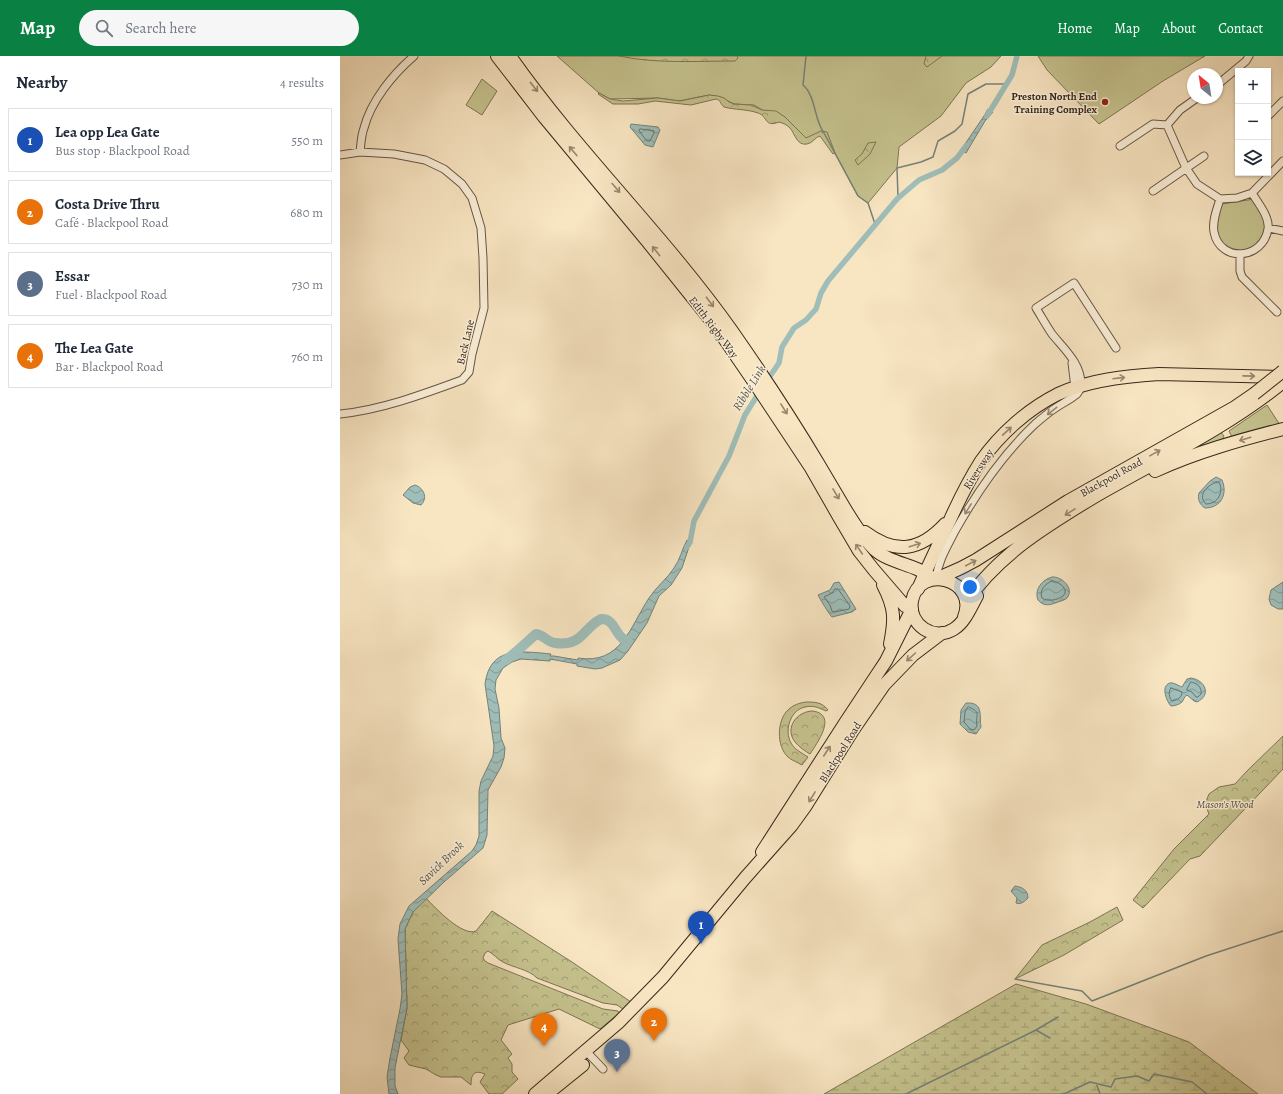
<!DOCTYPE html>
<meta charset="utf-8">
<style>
:root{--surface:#fff;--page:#f6f6f7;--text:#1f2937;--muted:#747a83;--line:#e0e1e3;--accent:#0b8043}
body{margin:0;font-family:Alegreya,serif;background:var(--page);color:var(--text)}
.controls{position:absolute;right:12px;top:12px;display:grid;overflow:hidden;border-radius:0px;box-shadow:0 1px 3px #0004}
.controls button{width:36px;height:36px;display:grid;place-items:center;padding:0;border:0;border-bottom:1px solid var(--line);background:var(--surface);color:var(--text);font:20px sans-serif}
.compass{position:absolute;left:847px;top:12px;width:36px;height:36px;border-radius:50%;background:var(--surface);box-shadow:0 1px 3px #0004;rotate:330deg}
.you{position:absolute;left:630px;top:531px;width:14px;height:14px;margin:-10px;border:3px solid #fff;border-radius:50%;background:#1a73e8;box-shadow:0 0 0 6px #1a73e833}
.badge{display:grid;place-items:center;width:26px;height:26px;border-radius:50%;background:var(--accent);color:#fff;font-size:13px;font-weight:700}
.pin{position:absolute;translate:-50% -33px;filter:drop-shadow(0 1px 2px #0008)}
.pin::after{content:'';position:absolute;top:21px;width:14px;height:12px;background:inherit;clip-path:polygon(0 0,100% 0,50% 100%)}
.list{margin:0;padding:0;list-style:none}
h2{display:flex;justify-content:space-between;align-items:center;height:52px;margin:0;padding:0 16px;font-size:17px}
h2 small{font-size:13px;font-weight:400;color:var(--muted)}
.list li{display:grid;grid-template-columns:26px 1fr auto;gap:12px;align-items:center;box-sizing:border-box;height:64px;margin:0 8px 8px;padding:0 8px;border:1px solid var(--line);border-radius:0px}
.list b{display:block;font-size:15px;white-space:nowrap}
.list p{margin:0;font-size:13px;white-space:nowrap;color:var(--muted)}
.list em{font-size:13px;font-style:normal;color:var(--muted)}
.icon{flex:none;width:22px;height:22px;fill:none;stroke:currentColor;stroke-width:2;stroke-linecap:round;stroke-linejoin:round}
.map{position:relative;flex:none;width:943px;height:1038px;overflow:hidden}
header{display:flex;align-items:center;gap:24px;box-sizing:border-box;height:56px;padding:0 20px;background:var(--accent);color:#fff}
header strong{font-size:19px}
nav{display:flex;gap:22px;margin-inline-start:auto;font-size:14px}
.search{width:280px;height:36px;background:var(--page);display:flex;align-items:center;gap:10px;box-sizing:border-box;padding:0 14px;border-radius:22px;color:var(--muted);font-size:15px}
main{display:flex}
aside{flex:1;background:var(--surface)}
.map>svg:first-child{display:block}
.green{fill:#c5c28e;stroke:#7e7554}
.forest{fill:url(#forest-crowns);stroke:#7e7554}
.wetland{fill:url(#wetland-marsh);stroke:#7e7554}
.water{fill:url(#water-waves);stroke:#75827a}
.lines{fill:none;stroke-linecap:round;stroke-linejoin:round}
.shore{stroke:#6a736a;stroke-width:1}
.stream{stroke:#75827a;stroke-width:1.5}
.canal{stroke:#9fbeb9;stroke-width:5.5}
.river{stroke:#9fbeb9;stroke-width:10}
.street-casing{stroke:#665745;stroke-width:9}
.highway-casing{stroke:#36281b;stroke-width:14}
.street{stroke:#faeed7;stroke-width:7}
.highway{stroke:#f8e5c2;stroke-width:12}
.highway-bridge-casing{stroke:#36281b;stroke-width:14;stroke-linecap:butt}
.highway-bridge{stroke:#f8e5c2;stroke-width:12}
.oneway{stroke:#97866e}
.oneway2{stroke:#988b79}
.poi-dot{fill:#8f2418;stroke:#faeed7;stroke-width:1.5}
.labels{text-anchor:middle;stroke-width:3;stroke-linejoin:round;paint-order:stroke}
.poi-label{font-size:11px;font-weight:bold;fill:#36281b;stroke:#faeed7;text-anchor:end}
.street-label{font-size:11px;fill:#36281b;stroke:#faeed7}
.park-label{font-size:11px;font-style:italic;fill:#5a4e38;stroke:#faeed7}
.water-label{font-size:12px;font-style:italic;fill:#56554a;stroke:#faeed7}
</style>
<header>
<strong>Map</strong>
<div class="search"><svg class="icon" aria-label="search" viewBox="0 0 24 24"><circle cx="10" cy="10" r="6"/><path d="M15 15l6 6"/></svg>Search here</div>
<nav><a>Home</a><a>Map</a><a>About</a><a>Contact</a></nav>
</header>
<main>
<aside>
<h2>Nearby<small>4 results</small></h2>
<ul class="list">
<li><span class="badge" style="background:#1a4fb4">1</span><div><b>Lea opp Lea Gate</b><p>Bus stop · Blackpool Road</p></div><em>550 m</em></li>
<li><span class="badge" style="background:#e8710a">2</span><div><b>Costa Drive Thru</b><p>Café · Blackpool Road</p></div><em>680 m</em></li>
<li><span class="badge" style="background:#5c6f8a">3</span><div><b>Essar</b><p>Fuel · Blackpool Road</p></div><em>730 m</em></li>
<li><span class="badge" style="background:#e8710a">4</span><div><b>The Lea Gate</b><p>Bar · Blackpool Road</p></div><em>760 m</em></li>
</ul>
</aside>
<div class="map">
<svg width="943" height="1038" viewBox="0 0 943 1038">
<defs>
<pattern id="forest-crowns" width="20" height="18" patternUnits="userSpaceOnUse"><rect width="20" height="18" fill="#c5c28e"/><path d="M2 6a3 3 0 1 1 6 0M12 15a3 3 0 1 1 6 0" fill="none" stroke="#a19e73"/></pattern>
<pattern id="wetland-marsh" width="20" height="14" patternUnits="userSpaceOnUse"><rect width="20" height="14" fill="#c5c28e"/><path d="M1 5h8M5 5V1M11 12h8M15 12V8" fill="none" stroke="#a19e73"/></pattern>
<pattern id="water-waves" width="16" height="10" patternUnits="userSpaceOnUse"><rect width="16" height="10" fill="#9fbeb9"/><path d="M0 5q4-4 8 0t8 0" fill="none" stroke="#829a96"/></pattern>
</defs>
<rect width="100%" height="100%" fill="#f8e5c2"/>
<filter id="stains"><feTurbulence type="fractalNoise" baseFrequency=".005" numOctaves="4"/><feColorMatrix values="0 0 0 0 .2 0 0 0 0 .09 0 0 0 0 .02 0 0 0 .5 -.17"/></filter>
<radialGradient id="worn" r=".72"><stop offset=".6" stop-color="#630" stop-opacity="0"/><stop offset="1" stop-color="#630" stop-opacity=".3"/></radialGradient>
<!-- green -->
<path class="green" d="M 217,0 L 661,0 L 651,11 L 626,27 L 601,60 L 559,91 L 557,112 L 528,147 L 518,140 L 495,97 L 489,84 L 487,77 L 466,82 L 445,61 L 424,55 L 414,49 L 394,48 L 380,41 L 369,39 L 339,45 L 318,42 L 270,43 L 259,37 Z
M 698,0 L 865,0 L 823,25 L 759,68 L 707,14 Z
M 142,23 L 157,35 L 142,59 L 126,49 Z
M 914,143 C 917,150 924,158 925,165 C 931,198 880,208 877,172 C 877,168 876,164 877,160 C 878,156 880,152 882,148 Z
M 927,349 L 940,369 L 892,381 L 889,375 Z
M 880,375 L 884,380 L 882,384 L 836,399 Z"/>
<!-- forest -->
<path class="forest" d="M 279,0 L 397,0 L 398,2 L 395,5 C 357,5 316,8 279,0 Z
M 586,0 L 602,0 L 587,11 L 584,8 Z
M 259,37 L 270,43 L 283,45 L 318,42 L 340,45 L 369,39 L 378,40 L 384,42 L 389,46 L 394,48 L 411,49 L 422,54 L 436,55 L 445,61 L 466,82 L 481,75 L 487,76 L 495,97 L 493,98 L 480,80 C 475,81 473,87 467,88 C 457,90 455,78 450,72 C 447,69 443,67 439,66 C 424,72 428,60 418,57 C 407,53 395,54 384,51 C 380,48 381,44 376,43 L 351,49 L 315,45 L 298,48 L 273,48 L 258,38 Z
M 536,86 L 530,98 L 518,109 L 515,104 L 522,98 L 528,87 Z
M 466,646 C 475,646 482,646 488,654 L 486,655 C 479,652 474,649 465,651 C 450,654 444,675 451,687 C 455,694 462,697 468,701 L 462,709 C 457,706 451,704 448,701 C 436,690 437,664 448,654 C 453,649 459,647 466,646 Z
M 473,655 C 498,659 477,687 470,698 C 465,695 459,691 455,686 C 444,672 457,655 473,655 Z
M 943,680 L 943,713 L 860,800 L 850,803 L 803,852 L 793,844 L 834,793 L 869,758 L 865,748 L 869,738 L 879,731 L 895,728 L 907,715 Z
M 86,842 C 95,852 123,881 136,875 L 152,855 L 232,906 L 291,946 L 283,953 L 277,949 L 263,947 L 197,922 C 188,913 174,912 163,906 C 157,903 154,898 148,895 L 145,897 L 143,902 L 145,905 L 148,907 L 263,953 L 278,955 L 279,957 L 260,973 L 219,953 L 168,969 L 161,984 L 172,998 L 168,1002 L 172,1008 L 172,1016 L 178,1023 L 162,1038 L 149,1038 L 140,1026 L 145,1018 C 135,1014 131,1017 131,1029 L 121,1021 L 101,1021 L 96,1019 L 86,1013 L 69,1009 L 64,1002 L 69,995 L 61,984 L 67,952 L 65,873 L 73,856 Z
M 777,851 L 783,864 L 724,899 L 675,923 L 702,889 L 750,866 Z"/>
<!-- wetland -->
<path class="wetland" d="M 676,928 L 746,948 L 849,986 L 918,1038 L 484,1038 Z"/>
<!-- water -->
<path class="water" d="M 648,53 L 653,56 L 645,65 L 626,97 L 621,94 L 644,60 Z
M 291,68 L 318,71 L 320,74 L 313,91 L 305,89 L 290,71 Z
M 876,421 L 882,424 C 888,438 881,452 865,452 C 860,449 857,443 859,437 L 870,425 Z
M 75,429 C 84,432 88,442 81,449 L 73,447 L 63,439 L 70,431 Z
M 347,484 L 351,485 L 342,512 L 331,529 L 319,540 L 307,567 L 288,595 L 280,604 L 262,612 L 255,613 L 237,610 L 237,608 L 210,603 L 210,605 L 181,603 L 172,606 L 163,612 L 156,624 L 155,633 L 159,652 L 161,682 L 165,692 L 164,702 L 161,711 L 148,734 L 147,779 L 143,792 L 104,826 L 73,856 L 65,873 L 67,952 L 55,1012 L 55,1030 L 58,1038 L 49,1038 L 47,1021 L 50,1002 L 60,953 L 62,938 L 58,883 L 60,868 L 69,850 L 132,795 L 136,789 L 139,780 L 139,735 L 141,725 L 153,700 L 154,690 L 145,628 C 150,590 180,595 211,598 L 210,600 L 214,600 L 238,604 L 238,602 C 281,609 290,571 309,542 C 316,531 327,523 334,512 C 340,504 342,493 347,484 Z
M 712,521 C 721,520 735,532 727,542 C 725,544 721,545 718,546 C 710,549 704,551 698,544 C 694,533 702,524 712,521 Z
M 499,526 L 516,553 L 512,556 L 492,561 C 489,558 480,543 478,539 L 490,534 L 494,527 Z
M 943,526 L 943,553 L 938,553 L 931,549 L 929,543 L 931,534 Z
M 851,622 C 865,624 872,639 857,646 L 854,645 L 847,639 C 844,641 844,643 842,646 C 839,649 833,650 831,650 C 827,646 820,630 830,627 C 833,626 839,630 842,631 L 847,623 Z
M 626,647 C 644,646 639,659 641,671 L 636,678 L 628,676 L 620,668 L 621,654 Z
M 675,830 C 682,831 688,834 688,842 C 685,845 681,849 676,847 L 677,842 L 671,835 Z"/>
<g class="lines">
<!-- shore -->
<path class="shore" d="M 301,73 L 314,75 L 314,77 L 310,85 L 307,85 L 300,76 L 299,74 Z
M 876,426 L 879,426 C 884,436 878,448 866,448 C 857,439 867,430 876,426 Z
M 712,525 C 718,525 730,533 723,540 C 718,544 707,546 702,542 C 699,534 705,528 712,525 Z
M 495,533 L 498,533 L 510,550 L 509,553 L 494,556 L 492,555 L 490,549 L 484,541 L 492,537 Z
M 851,626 C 857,627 862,631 861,638 L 858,641 L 856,641 L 852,636 L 847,634 Z
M 831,632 L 842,636 C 842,641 838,644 832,645 C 829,642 828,635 831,632 Z
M 629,651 C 642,657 635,658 637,670 L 634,674 L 630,673 L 624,666 L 625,656 L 627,652 Z"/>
<!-- stream -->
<path class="stream" d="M 466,0 L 463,29 C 476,40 474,64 484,77 L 518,140 L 528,147 L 535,168
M 558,141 L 557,112 L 581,106 L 593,101 L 598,85 L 615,75 L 622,68 L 628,38 L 646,28 L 668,28
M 675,923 L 742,935 L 752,945 L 866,900 L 943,875
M 696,974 L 710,982
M 756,1027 L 760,1038
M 566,1038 L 696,974 L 718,961
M 721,1038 L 726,1037 L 750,1026 L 771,1031 L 775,1023 L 797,1020 L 809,1025 L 814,1018 L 852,1026 L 867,1038"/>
<!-- canal -->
<path class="canal" d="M 647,60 L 672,19 L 677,0
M 426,326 L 439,307 L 442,291 L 454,272 L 466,264 L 476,253 L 481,237 L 488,225 L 557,143 L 579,124 L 602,114 L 617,102 L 626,90
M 347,491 L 350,486 L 354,465 L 389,400 L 405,359 L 420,335"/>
<!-- river -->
<path class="river" d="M 166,604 L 176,596 L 196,578 C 204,579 207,586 215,587 C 242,591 243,572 261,563 C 273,562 275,576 282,582 C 284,583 286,584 288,585"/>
<!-- street casing -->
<g class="street-casing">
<path id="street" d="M 877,29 L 906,5 L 909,0
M 857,42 L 840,54 L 827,69 L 846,112 L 857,128 L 880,143 L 897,142 L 912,137 L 943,105
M 928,60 L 943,45
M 780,90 L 813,68 L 827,69
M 20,96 C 21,88 21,80 24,72 C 31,45 53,18 74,0
M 0,99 L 20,96 L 54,98 L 85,104 L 104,113 L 122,128 L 132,142 L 141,172 L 143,202 L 144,252 L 132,298 L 129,316 L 122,324 C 84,338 41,354 0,358
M 813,135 L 864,100
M 880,143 C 877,153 872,165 874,176 C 880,207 923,204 928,173 C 930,161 918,147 912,137
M 929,172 L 943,175
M 900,199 L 900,215 L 902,221 L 937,256
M 732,307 L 735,332
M 596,523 C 598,505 607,491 615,475 C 637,436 662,399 695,368 C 702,362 709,356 717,351 C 723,347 731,343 737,338 C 739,335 741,333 741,330 C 742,308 724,293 712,278 C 706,269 701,260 696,252 L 734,227 L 776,292
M 246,995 L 263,1013"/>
</g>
<!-- highway casing -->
<g class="highway-casing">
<path id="highway" d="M 157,0 L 204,61 L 307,185 L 377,272 L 414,326 L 471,412 L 499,461 L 519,495 L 534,514 L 565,550 L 572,553
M 170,0 C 238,97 324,179 392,275 C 422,318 451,362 478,407 C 487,422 495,436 504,451 C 513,466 522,481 534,493 C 546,504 563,507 577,513 C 584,516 589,520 595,523
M 815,415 C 856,396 900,384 943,373
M 525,476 C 556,499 580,495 605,468
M 596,523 L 621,512 L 636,504 L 728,445 L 895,351 L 914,338
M 543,529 C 555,552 555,563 550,588
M 578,533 C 588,510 599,487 610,464 C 619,444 629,424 641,405 C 660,378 688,353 718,338 C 749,324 786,320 819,318 L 942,321
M 626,546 C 658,499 706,470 754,441 C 818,404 885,373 943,326
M 624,561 C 639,523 579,507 572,545 C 568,569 594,586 614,573 C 625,566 631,551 637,540
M 422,796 L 505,667 L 536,620 L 546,605 L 572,553
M 195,1038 L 278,967 L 323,921 L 405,822 L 452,769 L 465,751 L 513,674 L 544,629 L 573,599 L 602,577
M 207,1038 L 243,1009"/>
</g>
<!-- street -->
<use href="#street" class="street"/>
<!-- highway -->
<use href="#highway" class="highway"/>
<!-- highway-bridge casing -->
<g class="highway-bridge-casing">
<path id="highway-bridge" d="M 914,338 L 943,315"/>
</g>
<!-- highway-bridge -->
<use href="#highway-bridge" class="highway-bridge"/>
</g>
<!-- one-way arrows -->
<defs><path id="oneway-shaft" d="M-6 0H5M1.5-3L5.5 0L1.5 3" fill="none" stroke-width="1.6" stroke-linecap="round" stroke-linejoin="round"/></defs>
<g class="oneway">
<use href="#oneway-shaft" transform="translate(194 31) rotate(52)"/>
<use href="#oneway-shaft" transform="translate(233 95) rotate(-130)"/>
<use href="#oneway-shaft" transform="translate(276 132) rotate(50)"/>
<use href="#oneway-shaft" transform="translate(316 195) rotate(-129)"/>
<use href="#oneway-shaft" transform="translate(370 246) rotate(53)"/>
<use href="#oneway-shaft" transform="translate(909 320) rotate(1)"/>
<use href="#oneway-shaft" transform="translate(779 322) rotate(-7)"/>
<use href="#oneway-shaft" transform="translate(444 353) rotate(58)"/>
<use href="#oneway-shaft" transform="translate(667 375) rotate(-43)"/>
<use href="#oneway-shaft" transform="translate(905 383) rotate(163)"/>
<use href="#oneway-shaft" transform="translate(815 397) rotate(-29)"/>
<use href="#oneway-shaft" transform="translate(496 438) rotate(59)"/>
<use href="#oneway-shaft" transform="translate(730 456) rotate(148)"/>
<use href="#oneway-shaft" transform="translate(575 489) rotate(-18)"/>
<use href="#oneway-shaft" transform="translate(519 493) rotate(-124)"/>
<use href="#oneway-shaft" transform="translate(631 507) rotate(-28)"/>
<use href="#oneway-shaft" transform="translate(571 601) rotate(138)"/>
<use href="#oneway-shaft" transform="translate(487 695) rotate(-57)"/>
<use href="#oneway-shaft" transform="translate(472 741) rotate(122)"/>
</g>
<g class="oneway2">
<use href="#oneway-shaft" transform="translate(712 355) rotate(142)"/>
<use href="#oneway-shaft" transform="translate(628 453) rotate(122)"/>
</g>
<!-- markers -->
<circle class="poi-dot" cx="765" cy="46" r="4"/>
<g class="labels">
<!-- poi labels -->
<g class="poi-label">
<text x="757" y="44">Preston North End<tspan x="757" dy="13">Training Complex</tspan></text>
</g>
<!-- street labels -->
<g class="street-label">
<text transform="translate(374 271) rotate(53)" y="4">Edith Rigby Way</text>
<text transform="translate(125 286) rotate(-77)" y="4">Back Lane</text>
<text transform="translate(638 413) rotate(-57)" y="4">Riversway</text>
<text transform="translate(771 421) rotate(-29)" y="4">Blackpool Road</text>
<text transform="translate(500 696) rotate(-58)" y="4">Blackpool Road</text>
</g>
<!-- park labels -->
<g class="park-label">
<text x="885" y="752">Mason's Wood</text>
</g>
<!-- water labels -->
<g class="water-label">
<text transform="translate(409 332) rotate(-58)" y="4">Ribble Link</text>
<text transform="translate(101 807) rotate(-44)" y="4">Savick Brook</text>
</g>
</g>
<rect width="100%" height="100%" filter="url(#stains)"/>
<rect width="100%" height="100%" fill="url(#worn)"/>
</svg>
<div class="controls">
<button>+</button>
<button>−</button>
<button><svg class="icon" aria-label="layers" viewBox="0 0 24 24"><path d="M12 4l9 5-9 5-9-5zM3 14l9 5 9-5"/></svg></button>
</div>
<svg class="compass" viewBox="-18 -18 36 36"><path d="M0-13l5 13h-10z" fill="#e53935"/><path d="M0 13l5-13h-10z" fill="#747a83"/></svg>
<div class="you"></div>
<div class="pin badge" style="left:361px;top:888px;background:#1a4fb4">1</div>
<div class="pin badge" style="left:314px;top:985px;background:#e8710a">2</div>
<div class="pin badge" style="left:277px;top:1016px;background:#5c6f8a">3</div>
<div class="pin badge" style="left:204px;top:990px;background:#e8710a">4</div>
</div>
</main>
